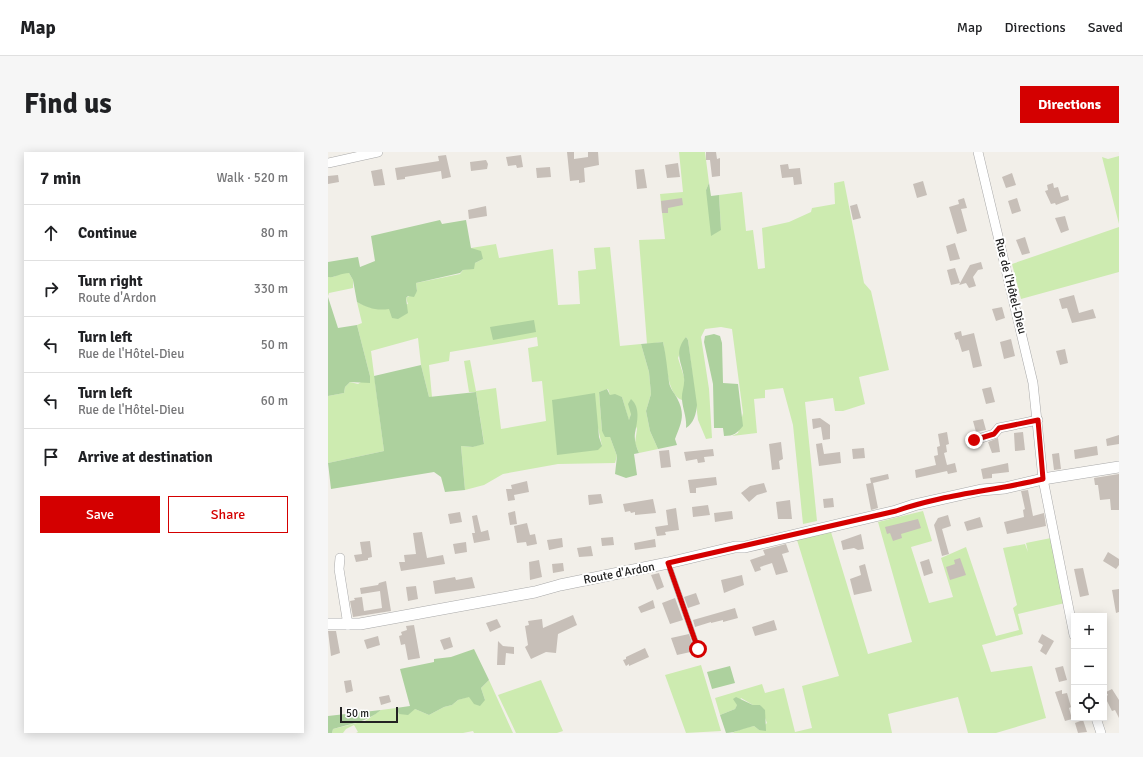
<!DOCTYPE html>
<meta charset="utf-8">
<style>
:root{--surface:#fff;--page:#f6f6f6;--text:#202124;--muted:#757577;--line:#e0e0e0;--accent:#d40000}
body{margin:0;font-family:Signika,sans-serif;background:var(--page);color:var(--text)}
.controls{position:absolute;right:12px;bottom:12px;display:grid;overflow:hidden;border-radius:0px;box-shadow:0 2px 10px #0003}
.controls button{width:36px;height:36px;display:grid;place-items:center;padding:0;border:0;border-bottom:1px solid var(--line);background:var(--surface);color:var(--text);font:20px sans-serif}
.scale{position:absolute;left:12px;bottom:10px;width:58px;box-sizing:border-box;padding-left:4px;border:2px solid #222;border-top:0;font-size:11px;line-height:14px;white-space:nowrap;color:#222;-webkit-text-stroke:3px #fff;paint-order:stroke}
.stop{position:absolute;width:12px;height:12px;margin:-9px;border:3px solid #d40000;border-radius:50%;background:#fff}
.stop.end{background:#d40000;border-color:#fff;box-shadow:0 1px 4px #0008}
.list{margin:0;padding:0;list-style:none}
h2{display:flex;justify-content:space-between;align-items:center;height:52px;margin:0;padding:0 16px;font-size:17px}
h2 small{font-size:13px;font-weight:400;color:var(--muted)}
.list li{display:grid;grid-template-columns:26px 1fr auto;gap:12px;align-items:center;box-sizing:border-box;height:56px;padding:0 16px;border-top:1px solid var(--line)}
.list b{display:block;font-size:15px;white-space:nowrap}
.list p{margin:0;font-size:13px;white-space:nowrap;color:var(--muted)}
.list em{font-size:13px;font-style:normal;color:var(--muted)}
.actions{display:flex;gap:8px;padding:12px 16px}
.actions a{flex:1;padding:9px 0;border:1px solid var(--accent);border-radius:0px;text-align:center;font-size:14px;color:var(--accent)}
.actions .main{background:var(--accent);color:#fff}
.icon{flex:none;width:22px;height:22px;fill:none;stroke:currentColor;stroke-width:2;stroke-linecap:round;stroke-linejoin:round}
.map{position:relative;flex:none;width:791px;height:581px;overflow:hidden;border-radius:0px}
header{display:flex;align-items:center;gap:24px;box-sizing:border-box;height:56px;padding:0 20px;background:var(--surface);border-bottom:1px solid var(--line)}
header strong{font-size:19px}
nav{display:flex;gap:22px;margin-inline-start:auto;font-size:14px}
.intro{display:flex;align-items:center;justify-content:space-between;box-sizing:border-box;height:96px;padding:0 24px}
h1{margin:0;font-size:28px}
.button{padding:10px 18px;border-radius:0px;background:var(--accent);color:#fff;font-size:14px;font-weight:700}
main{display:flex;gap:24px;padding:0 24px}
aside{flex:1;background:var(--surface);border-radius:0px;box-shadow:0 2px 10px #0003}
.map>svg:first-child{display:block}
.grass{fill:#cdebb0;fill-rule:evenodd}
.forest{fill:#add19e}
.building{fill:#c7bfb8}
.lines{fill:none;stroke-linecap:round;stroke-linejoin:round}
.service-casing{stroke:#a9a9a9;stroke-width:6}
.minor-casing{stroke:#a9a9a9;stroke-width:10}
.tertiary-casing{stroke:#a9a9a9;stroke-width:12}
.service{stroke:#fff;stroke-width:4.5}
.minor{stroke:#fff;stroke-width:9}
.tertiary{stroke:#fff;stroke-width:11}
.route{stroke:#d40000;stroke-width:5}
.labels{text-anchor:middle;stroke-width:4;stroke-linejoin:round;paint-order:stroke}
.street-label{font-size:12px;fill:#222;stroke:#fff}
</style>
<header>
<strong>Map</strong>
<nav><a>Map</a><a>Directions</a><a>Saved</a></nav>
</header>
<div class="intro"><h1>Find us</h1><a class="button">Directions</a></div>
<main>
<aside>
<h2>7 min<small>Walk · 520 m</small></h2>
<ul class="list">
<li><svg class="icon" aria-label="ahead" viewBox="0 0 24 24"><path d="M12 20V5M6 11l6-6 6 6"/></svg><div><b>Continue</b></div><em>80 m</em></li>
<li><svg class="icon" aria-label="right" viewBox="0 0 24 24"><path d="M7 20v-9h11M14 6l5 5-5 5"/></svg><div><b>Turn right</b><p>Route d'Ardon</p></div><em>330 m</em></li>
<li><svg class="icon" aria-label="left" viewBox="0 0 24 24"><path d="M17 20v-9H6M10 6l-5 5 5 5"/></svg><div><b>Turn left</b><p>Rue de l'Hôtel-Dieu</p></div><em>50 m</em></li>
<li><svg class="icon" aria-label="left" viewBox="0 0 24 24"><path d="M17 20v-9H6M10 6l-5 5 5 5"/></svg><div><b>Turn left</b><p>Rue de l'Hôtel-Dieu</p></div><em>60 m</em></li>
<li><svg class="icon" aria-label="arrive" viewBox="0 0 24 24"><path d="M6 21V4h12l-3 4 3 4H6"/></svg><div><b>Arrive at destination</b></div></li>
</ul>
<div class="actions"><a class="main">Save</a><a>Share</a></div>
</aside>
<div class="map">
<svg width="791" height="581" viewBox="0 0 791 581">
<rect width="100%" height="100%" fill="#f2efe9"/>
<!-- grass -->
<path class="grass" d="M 351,0 L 377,0 L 381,31 L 378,38 L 393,78 L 391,43 L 414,40 L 418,79 L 425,78 L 430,117 L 437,116 L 434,76 L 461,70 L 483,60 L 484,56 L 507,52 L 506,31 L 516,29 L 536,131 L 543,139 L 561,218 L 531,225 L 537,252 L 515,259 L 507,259 L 505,246 L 477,250 L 489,369 L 475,372 L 465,273 L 455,236 L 437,238 L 437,246 L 426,247 L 429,281 L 404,284 L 410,281 L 415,261 L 404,177 L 393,175 L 377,177 L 373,185 L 381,237 L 384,286 L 378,287 L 370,268 L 360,188 L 358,185 L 350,206 L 356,225 L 357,235 L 354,248 C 338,243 338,205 335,190 L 319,192 L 311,88 L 337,87 L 332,42 L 355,40 Z
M 791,4 L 791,72 L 774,5 L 780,7 Z
M 791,75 L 791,120 L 693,147 L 684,112 Z
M 168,92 L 171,106 L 225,97 L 230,153 L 252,152 L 250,119 L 268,117 L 266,96 L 282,95 L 292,194 L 313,192 L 321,220 L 323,242 L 318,259 L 322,279 L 330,297 L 311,301 L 307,291 L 309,277 L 303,262 L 301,269 L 294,245 L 282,243 L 280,237 L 271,240 L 274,279 L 282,285 L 289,304 L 287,311 L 230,312 L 175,322 L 156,333 L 137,338 L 133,294 L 145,295 L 156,291 L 148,240 L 141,240 L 136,209 L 142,208 L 148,239 L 168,236 L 173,277 L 218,269 L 214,229 L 204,230 L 200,196 L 210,194 L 209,185 L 122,200 L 121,209 L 101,213 L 104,245 L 101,245 L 93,213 L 90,186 L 43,199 L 56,299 L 0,311 L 0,244 L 16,241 L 17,235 L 22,230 L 30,232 L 42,224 L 29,173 L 34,171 L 29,150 C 49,160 58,157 80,152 L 78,146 L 89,139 L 88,131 L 132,122 L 135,118 L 140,117 L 147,111 L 155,107 L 143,96 ZM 224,248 L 270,276 L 274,294 Z
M 13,121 L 21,121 L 25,128 L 25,136 L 1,141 L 0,144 L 0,125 L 6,125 Z
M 595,359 L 604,389 L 583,395 L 601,451 L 625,445 L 613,406 L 638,395 L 668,484 L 691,478 L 685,456 L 689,453 L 675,396 L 697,392 L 700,400 L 698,391 L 723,386 L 737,451 L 690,462 L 695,482 L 654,493 L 663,520 L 704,514 L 718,566 L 668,581 L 640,581 L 630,545 L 560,562 L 564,581 L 404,581 L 416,576 L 426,574 L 431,578 L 439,571 L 432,553 L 425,553 L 413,546 L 407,557 L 392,563 L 387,546 L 434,532 L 437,541 L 456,536 L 467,580 L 484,576 L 474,534 L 511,524 L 469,388 L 503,380 L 540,502 L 584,490 L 550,370 Z
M 373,513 L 393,579 L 358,581 L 337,523 Z
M 161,528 L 185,581 L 146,581 L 145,579 L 135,581 L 28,581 L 30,580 L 26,573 L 18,577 L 15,581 L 4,581 L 5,577 L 37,569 L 53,558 L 68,556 L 71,562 L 87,557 L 101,563 L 116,555 L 124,553 L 130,548 L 142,544 L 157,548 L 153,536 Z
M 213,528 L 235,579 L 229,581 L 188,581 L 170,543 Z"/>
<!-- forest -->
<path class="forest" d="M 381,31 L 383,44 L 391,43 L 393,78 L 383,84 L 378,38 Z
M 112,68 L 114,72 L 138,68 L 143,96 L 153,99 L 155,107 L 147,111 L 146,117 L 135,118 L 132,121 L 88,131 L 89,139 L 86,145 L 80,144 L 78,146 L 80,161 L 70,167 L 64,166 L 61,157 C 48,159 40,156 29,150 L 25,128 L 21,121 C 12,121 8,126 0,125 L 0,110 L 30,105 L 32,115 L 47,109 L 43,84 Z
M 0,145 L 10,176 L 29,173 L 42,224 L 42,231 L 22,230 L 17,235 L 16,241 L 0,244 Z
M 206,168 L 208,180 L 165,188 L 162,175 Z
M 386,182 L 392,184 L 394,191 L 395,231 L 410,232 L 415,274 C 409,281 406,284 396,284 L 395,276 L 386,276 L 385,232 L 376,190 L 377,184 Z
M 358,185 L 360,188 L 369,253 C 368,262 366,271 358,276 C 359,266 355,258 354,248 C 353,241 357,234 356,226 C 354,210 345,201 358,185 Z
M 335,190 C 338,203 339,216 341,230 C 342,237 346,240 349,246 C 358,263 353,271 347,287 L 349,293 L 330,297 L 322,279 L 318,259 L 323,242 L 321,220 L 313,192 Z
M 93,213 L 101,245 L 148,240 L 156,292 L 145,295 L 133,294 L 137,338 L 117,340 L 113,325 L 106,320 L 3,337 L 0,311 L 56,299 L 46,224 Z
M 279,237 L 282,243 L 287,242 L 294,245 L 301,268 L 303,262 L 300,252 L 303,247 C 313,256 309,270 307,281 C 306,288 308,294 311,301 L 306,302 L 309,323 L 298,326 L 287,322 L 289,304 L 282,285 L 277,285 L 274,279 L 271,240 Z
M 267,241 L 271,285 L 274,294 L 270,298 L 229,303 L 224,248 Z
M 146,497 L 161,528 L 153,536 L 157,548 L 152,554 L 146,552 L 141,545 L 130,548 L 124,553 L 116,555 L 101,563 L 87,557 L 80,563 L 71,562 L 68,556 L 82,554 L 72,517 L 106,510 L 106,507 L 123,505 Z
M 402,514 L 407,531 L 384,537 L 379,520 Z
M 408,545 L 425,553 L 432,553 L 437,558 L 438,579 L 431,578 L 426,574 C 416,576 407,581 398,581 L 392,563 L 407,557 L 409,553 L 405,547 Z
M 53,558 C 39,570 22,572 5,577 L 4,581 L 0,581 L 0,564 Z"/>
<!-- building -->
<path class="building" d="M 239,0 L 246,0 L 246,7 L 260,5 L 260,0 L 270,0 L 271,13 L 256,16 L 257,30 L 251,31 L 251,28 L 242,29 Z
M 378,0 L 388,0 L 389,7 L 392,6 L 392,24 L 384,25 L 382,8 L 378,8 Z
M 118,3 L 123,25 L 114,27 L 113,19 L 77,25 L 77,27 L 69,28 L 67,16 L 111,9 L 110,4 Z
M 193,3 L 195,15 L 189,16 L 188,13 L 180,14 L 178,5 Z
M 158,8 L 160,12 L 159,17 L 143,19 L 142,10 Z
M 350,11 L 352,25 L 339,26 L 337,13 Z
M 460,12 L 461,17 L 472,16 L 474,32 L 466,33 L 465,25 L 454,26 L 452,13 Z
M 222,15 L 223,25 L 209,26 L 208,16 Z
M 54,17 L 57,33 L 46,34 L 43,19 Z
M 316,17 L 319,36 L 309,37 L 307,18 Z
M 684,21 L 688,33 L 678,36 L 674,25 Z
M 10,23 L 11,30 L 0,32 L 0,24 Z
M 595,29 L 599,43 L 589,46 L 585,32 Z
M 725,31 L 726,36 L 730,35 L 733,45 L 740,43 L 741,48 L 728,53 L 727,51 L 723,52 L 717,39 L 720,38 L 719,33 Z
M 354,46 L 355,53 L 340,56 L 340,61 L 334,61 L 333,49 Z
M 636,46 L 639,56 L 633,57 L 639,79 L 629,82 L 621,55 L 631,52 L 630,48 Z
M 689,46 L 693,59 L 684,62 L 680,49 Z
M 529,52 L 533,66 L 525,68 L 522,54 Z
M 158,54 L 159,64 L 141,67 L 140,58 Z
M 737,64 L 741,78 L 733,81 L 727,66 Z
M 697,85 L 702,101 L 694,103 L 688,88 Z
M 627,91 L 632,107 L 622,109 L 618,94 Z
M 653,110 L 655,117 L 650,118 L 645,125 L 648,134 L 641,136 L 638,131 L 631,133 L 642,113 Z
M 627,116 L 632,131 L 623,133 L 619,118 Z
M 746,143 L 751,161 L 765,157 L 768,166 L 744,171 L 739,156 L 734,157 L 731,147 Z
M 674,155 L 677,166 L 668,169 L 664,157 Z
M 633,179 L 634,184 L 646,181 L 654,214 L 645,216 L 641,198 L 634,200 L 630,187 L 628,188 L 626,181 Z
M 683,187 L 687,204 L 676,207 L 672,190 Z
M 737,197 L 740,211 L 732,213 L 728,199 Z
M 663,235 L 667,250 L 658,252 L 654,237 Z
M 492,266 L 502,273 L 502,287 L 495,288 L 493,275 L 485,277 L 484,267 Z
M 655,267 L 658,278 L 648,280 L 645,269 Z
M 619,280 L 621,292 L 618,293 L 619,300 L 616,301 L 619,313 L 627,311 L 629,320 L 620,322 L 619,319 L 588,326 L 587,318 L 608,313 L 606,304 L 610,303 L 609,295 L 612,294 L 610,282 Z
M 695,280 L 697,298 L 687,299 L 686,281 Z
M 791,283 L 791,292 L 779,294 L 778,287 Z
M 670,286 L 672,300 L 664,301 L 660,290 Z
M 453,290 L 455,307 L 451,309 L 452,317 L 444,318 L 441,292 Z
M 494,291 L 496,302 L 512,300 L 513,311 L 491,314 L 488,292 Z
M 769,294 L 770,303 L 747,307 L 746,298 Z
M 536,296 L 537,306 L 525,307 L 524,297 Z
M 385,297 L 386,304 L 376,305 L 377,310 L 370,311 L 369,307 L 358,309 L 356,300 Z
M 341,298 L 343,315 L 333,316 L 331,299 Z
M 731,301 L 733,317 L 726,318 L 724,302 Z
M 680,311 L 681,320 L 664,322 L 664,326 L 655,327 L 653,317 Z
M 560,322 L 561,327 L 545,331 L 550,356 L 543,358 L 538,332 L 543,331 L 542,326 Z
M 791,322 L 791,358 L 783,358 L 782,347 L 772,348 L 770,333 L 767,333 L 766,326 Z
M 388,325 L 389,333 L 368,336 L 368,341 L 362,341 L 360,328 Z
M 199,329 L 201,340 L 186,343 L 187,348 L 180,349 L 178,337 L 184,337 L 183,333 Z
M 436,331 L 439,340 L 429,343 L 421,350 L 413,341 L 422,334 Z
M 700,338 L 705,364 L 716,361 L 718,374 L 679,382 L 676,370 L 696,365 L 695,358 L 697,357 L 693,339 Z
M 273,342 L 275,351 L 261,353 L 260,343 Z
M 505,346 L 506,355 L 496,356 L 495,347 Z
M 325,347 L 328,361 L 307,363 L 307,360 L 303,361 L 302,359 L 297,360 L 295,352 Z
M 462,348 L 464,367 L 450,367 L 448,350 Z
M 380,353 L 382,363 L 365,365 L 364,355 Z
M 348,356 L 351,378 L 337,380 L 338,383 L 329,384 L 327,375 L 340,373 L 338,358 Z
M 187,359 L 189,372 L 182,373 L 180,361 Z
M 404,359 L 405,367 L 387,370 L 386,361 Z
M 132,360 L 134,370 L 122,372 L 120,362 Z
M 149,363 L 153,380 L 160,378 L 162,388 L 146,391 L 144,381 L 147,381 L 144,364 Z
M 620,363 L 623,374 L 614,377 L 621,402 L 614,404 L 606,373 L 610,366 Z
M 652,365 L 655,375 L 639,379 L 636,370 Z
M 590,367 L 593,376 L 573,382 L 574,386 L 565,389 L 562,381 L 559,382 L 557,375 Z
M 199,371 L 202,383 L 207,382 L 209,392 L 199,394 L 198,390 L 189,391 L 186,374 Z
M 94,380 L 99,406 L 115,403 L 117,412 L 73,419 L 71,410 L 77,410 L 76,403 L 88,402 L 85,381 Z
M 533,382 L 536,397 L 530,398 L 526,396 L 515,398 L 513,389 Z
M 285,385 L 286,393 L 274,394 L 273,386 Z
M 234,386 L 235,395 L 221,398 L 219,388 Z
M 327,387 L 328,395 L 307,398 L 306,391 Z
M 42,389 L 44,405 L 40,406 L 40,408 L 28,410 L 26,403 L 34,402 L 32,390 Z
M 138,390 L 139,400 L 127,402 L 125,392 Z
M 458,392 L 461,400 L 454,402 L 460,420 L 448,423 L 444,411 L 432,415 L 433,418 L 427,420 L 422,408 L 437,403 L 435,398 Z
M 263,394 L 265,404 L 251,405 L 249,396 Z
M 780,400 L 791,407 L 791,413 L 788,417 L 775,409 Z
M 632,406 L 638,423 L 622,428 L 618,415 L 627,412 L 626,408 Z
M 601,407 L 605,421 L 596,424 L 592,410 Z
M 211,408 L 214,425 L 202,428 L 201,410 Z
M 235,411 L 236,419 L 225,421 L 224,412 Z
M 537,412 L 544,439 L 526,443 L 522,427 L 533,423 L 531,414 Z
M 755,416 L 761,443 L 752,445 L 746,417 Z
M 331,421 L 336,435 L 329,438 L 323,423 Z
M 414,423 L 416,433 L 396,441 L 393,428 Z
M 127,425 L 128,428 L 144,425 L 147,436 L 107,442 L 105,429 Z
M 58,429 L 63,459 L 25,465 L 22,449 L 27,448 L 26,446 L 34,445 L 36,459 L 54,456 L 52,439 L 33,442 L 32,436 L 50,433 L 51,431 Z
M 88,434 L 90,447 L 80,449 L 78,435 Z
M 791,437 L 791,460 L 788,461 L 784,438 Z
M 368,441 L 372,452 L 360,456 L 356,445 Z
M 347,446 L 355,468 L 342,472 L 334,451 Z
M 325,448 L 327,456 L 313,461 L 310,455 Z
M 407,456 L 410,466 L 395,470 L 395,468 L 383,471 L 383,470 L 367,475 L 365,468 Z
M 245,463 L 249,473 L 230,482 L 228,501 L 218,500 L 203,507 L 197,495 L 200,493 L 197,474 L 201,473 L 200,469 L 214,467 L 215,476 Z
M 169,467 L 173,475 L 162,480 L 158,471 Z
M 446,468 L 449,478 L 427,484 L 424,475 Z
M 86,473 L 92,506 L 80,508 L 77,492 L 73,493 L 71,484 L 74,483 L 73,480 L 79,478 L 78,474 Z
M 0,479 L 8,479 L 12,501 L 3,504 Z
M 361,482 L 367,499 L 349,503 L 343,486 Z
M 714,482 L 726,489 L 718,503 L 712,499 L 715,493 L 710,490 Z
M 50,484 L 52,493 L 39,497 L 36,488 Z
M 122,485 L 125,495 L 116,498 L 112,488 Z
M 170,489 L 175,494 L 186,495 L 186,502 L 178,501 L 177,513 L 169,513 Z
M 317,496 L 321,505 L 301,514 L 301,512 L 298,514 L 295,508 L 298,507 L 298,505 Z
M 735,514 L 739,528 L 731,530 L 727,516 Z
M 23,528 L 25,539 L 18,541 L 16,529 Z
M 784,537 L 791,548 L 791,566 L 787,558 L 784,559 L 777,545 L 780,543 L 778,540 Z
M 734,538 L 734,542 L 739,541 L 743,555 L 741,556 L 744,567 L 737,569 L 727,540 Z
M 61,543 L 63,550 L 53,553 L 51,545 Z
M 755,568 L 759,580 L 750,581 L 747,571 Z"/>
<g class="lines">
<!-- service casing -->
<g class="service-casing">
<path id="service" d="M 340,411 L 370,497"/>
</g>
<!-- minor casing -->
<g class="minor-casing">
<path id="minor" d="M 650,0 L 705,231 L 715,327 L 746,483
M 0,11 L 50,0
M 647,288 L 666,282 L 671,276 L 710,268
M 12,406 L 11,417 L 20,473
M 768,566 L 773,581"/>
</g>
<!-- tertiary casing -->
<g class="tertiary-casing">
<path id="tertiary" d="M 0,472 L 32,472 L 207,440 L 232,433 L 340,411 L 407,395 L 417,395 L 568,359 L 586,353 L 653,338 L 677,336 L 715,327 L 791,315"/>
</g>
<!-- service -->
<use href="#service" class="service"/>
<!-- minor -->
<use href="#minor" class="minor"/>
<!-- tertiary -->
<use href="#tertiary" class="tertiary"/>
</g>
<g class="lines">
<!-- route -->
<path class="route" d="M 370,497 L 340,411 L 568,359 C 616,342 666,339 715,327 L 710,268 L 671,276 L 666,282 L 646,288"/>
</g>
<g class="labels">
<!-- street labels -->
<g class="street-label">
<text transform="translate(683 134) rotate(76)" y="4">Rue de l'Hôtel-Dieu</text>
<text transform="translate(291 421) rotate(-11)" y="4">Route d'Ardon</text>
</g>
</g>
</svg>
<div class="controls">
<button>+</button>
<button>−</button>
<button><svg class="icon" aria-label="locate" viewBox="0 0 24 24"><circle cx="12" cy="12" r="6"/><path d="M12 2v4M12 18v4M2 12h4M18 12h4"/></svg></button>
</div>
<div class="scale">50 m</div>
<div class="stop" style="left:370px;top:497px"></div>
<div class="stop end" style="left:646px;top:288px"></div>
</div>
</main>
